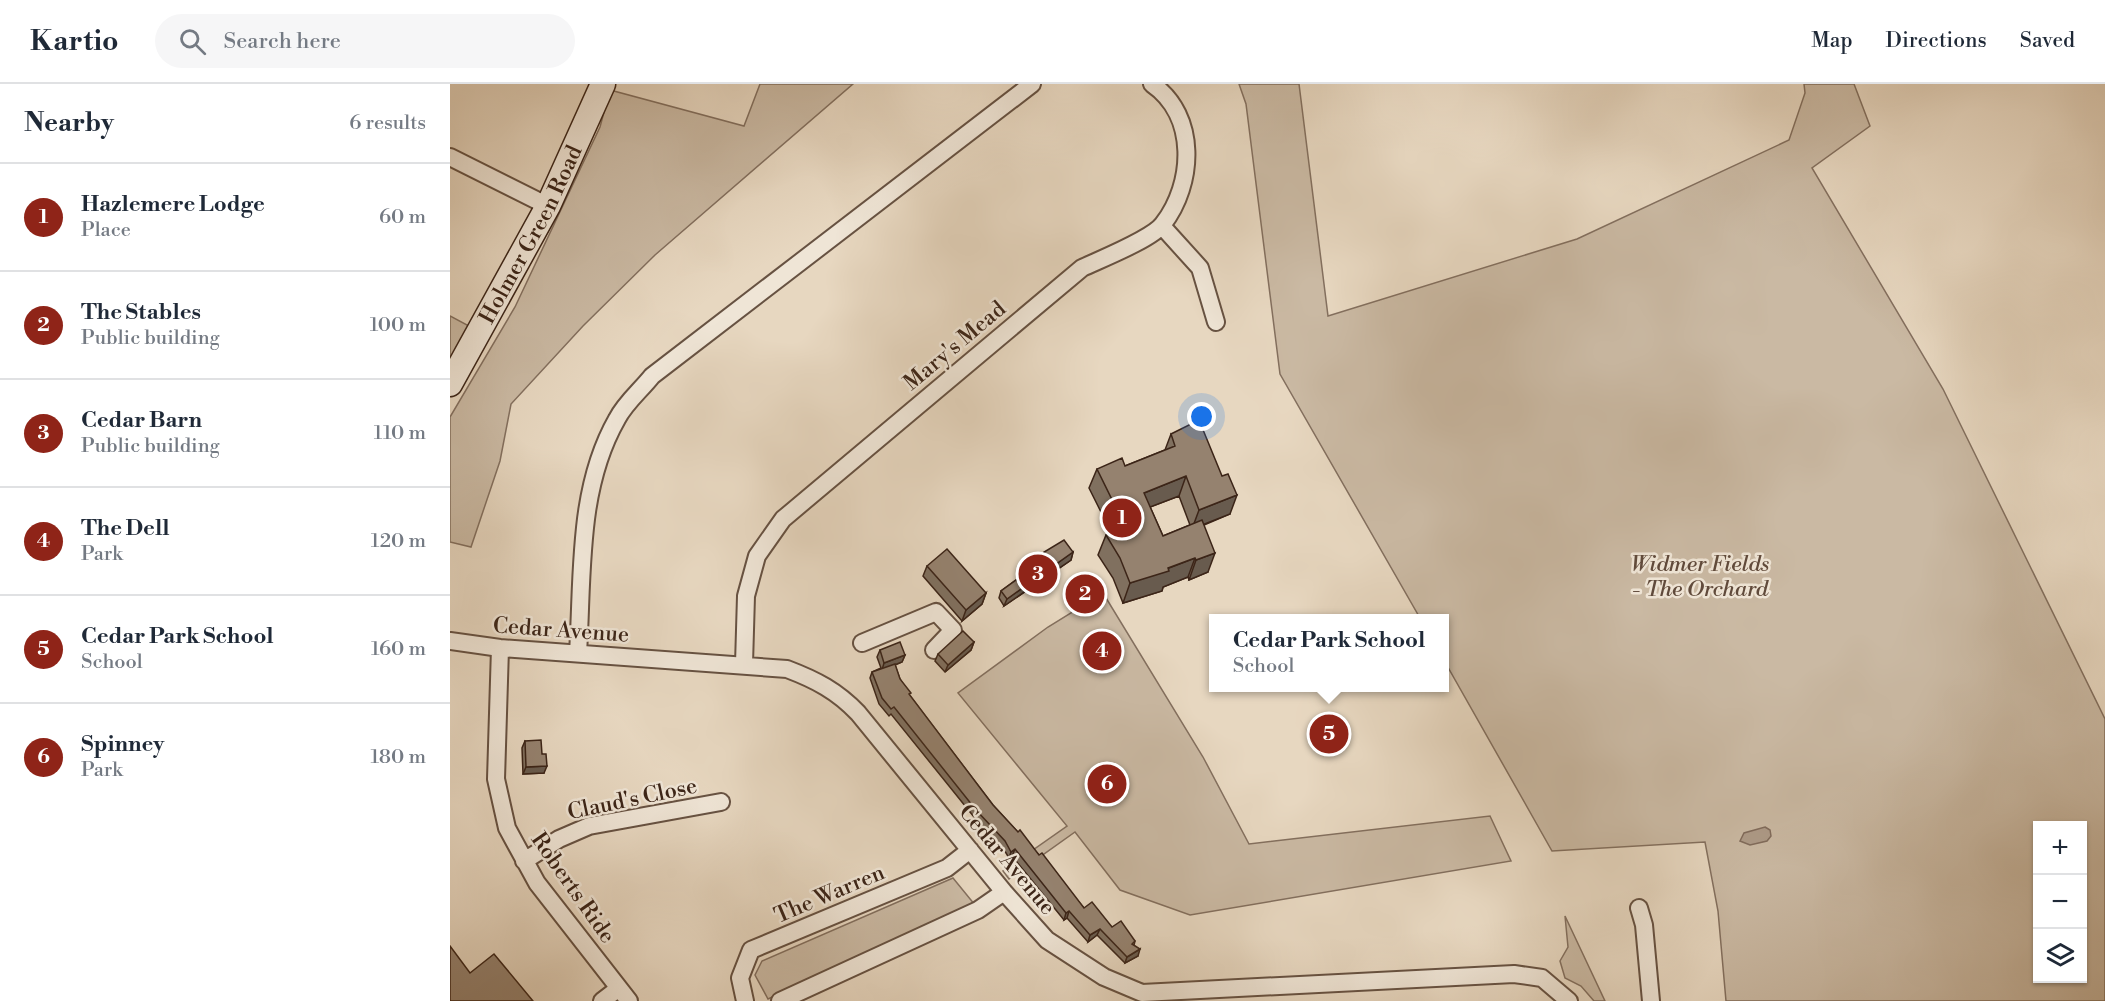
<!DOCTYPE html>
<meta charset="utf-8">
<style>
:root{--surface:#fff;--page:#f6f6f7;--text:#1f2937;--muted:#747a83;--line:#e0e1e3;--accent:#8f2418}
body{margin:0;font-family:"Libre Bodoni",serif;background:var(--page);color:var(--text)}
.controls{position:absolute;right:18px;bottom:18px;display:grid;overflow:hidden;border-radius:0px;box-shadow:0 2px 4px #0004}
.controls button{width:54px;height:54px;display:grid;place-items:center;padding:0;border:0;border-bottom:2px solid var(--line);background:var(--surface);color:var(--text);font:30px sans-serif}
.you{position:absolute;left:752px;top:333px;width:21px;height:21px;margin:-15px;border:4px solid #fff;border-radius:50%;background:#1a73e8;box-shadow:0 0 0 9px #1a73e833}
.badge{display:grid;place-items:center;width:39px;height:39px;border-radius:50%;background:var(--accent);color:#fff;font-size:20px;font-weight:700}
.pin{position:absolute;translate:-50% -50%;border:3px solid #fff;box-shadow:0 2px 6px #0006}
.popup{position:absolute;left:759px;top:530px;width:240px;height:78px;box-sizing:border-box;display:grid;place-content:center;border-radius:0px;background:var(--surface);filter:drop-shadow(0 2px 4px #0005);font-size:20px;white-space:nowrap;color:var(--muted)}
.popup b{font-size:22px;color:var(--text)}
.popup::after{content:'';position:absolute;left:50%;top:100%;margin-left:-12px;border:12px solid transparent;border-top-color:var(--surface)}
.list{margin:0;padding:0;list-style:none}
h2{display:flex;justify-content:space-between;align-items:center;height:78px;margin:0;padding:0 24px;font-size:26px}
h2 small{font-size:20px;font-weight:400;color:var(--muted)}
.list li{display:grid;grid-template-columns:39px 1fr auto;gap:18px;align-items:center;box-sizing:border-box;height:108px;padding:0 24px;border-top:2px solid var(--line)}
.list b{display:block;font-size:22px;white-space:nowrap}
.list p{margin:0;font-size:20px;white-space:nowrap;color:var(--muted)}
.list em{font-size:20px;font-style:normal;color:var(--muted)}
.icon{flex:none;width:33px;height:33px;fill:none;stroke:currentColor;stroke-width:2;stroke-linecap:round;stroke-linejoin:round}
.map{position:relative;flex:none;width:1655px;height:917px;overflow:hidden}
header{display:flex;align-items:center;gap:36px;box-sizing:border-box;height:84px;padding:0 30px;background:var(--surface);border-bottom:2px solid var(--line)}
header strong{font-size:28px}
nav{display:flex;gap:33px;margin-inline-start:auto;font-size:21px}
.search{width:420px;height:54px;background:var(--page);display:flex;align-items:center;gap:15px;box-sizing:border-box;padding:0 21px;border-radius:33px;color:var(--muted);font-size:22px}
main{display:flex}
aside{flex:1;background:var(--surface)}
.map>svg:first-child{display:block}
.green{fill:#cab9a3;stroke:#836f5e;stroke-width:1.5;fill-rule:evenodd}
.water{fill:#ad9a87;stroke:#806b5b;stroke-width:1.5}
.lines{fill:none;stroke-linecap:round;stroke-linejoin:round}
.street-casing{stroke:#675242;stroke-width:20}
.secondary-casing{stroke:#3c2518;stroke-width:27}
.street{stroke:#efe5d6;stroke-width:16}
.secondary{stroke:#efe5d6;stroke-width:24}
.wall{fill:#80705f;stroke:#3c2518;stroke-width:1.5;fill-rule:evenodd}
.shaded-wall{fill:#685b4e;stroke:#3c2518;stroke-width:1.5}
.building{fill:#95826f;stroke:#3c2518;stroke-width:1.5}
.labels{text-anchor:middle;stroke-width:5;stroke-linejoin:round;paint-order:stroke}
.street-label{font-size:22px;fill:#3c2518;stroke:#efe5d6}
.park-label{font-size:22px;font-style:italic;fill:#604a3b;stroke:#efe5d6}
</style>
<header>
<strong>Kartio</strong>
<div class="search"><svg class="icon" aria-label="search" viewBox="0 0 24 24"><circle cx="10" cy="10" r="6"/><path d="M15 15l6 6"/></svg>Search here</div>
<nav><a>Map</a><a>Directions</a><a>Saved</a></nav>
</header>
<main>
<aside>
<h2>Nearby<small>6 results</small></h2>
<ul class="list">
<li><span class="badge">1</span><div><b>Hazlemere Lodge</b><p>Place</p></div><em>60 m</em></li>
<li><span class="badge">2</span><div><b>The Stables</b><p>Public building</p></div><em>100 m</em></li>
<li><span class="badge">3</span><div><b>Cedar Barn</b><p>Public building</p></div><em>110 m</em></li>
<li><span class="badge">4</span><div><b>The Dell</b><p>Park</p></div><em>120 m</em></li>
<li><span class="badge">5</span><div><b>Cedar Park School</b><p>School</p></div><em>160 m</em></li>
<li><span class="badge">6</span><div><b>Spinney</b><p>Park</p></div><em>180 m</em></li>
</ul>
</aside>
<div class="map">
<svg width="1655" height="917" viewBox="0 0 1655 917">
<rect width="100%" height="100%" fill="#e7d7c0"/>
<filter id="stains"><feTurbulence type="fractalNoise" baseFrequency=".00333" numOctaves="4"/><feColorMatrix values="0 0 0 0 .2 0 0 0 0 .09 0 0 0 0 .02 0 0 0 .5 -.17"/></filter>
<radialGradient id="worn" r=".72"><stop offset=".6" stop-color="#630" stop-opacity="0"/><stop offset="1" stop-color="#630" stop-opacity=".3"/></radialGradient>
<!-- green -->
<path class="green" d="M 310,0 L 403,0 L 205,171 L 133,242 L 61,320 L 50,377 L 21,463 L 0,458 L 0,333 L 65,223 L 150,43 L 160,6 L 294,42 Z
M 789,0 L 849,0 L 878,232 L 1127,155 L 1339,56 L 1355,9 L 1354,0 L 1404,0 L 1420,42 L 1362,84 L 1493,305 L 1655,635 L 1655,917 L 1276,917 L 1268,827 L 1255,758 L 1102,767 L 995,578 L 994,534 L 970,534 L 830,290 L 796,20 ZM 1588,742 L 1632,742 L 1632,894 L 1588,894 Z
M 0,232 L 19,242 L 0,276 Z
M 653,509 L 753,673 L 799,760 L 1040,732 L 1061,777 L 740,831 L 670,806 L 625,748 L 559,795 L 553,787 L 617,742 L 508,609 L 598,543 Z
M 503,794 L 525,821 L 318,915 L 305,891 L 312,877 Z
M 1115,832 L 1155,917 L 1144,917 L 1131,902 L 1115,894 L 1110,877 L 1118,863 Z"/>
<!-- water -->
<path class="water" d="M 1315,743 L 1320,746 L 1321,752 L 1317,757 L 1300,761 L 1290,757 L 1294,749 Z"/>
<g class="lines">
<!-- street casing -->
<g class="street-casing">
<path id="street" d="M 0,73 L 98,122
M 712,142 L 750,184 L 766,238
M 0,557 L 50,564 L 337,585 C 366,596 387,607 408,629 L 554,808 L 597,856 L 654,893 L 692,909 L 1064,890 L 1092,894 L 1119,917
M 412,559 L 486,528 L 503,546 L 484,566
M 50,564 L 46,695 L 57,744 L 87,799 L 179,917
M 128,569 C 133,490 127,405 167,335 C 175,319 191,306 202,292 L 582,0
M 294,580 L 296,512 L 307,472 L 333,435 L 632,184 C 651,175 702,155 713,140 C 744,100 748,32 702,0
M 74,777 L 109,755 L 139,742 L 271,718
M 1189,824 L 1194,841 L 1201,917
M 152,917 L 169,904
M 295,917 L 290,894 L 301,866 L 497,784 L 520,766
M 330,917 L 528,826 L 554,808"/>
</g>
<!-- secondary casing -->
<g class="secondary-casing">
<g id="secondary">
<path id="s1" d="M 0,300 L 98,122 L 153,0"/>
</g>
</g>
<!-- street -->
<use href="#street" class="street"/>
<!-- secondary -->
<use href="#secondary" class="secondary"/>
</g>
<!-- wall -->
<path class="wall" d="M 721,350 L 780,430 L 754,441 L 758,488 L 739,496 L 738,493 L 713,503 L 712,507 L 673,519 L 663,494 L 648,471 L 656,451 L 661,448 L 639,404 L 647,385 L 675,382 L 715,366 ZM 729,412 L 740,441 L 713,452 L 700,423 Z
M 623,468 L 621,476 L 554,522 L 549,514 L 551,507 L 576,489 L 573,486 L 576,479 Z
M 477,482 L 536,509 L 532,520 L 512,537 L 473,492 Z
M 524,558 L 521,566 L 495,588 L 485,577 L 488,570 Z
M 430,566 L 455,571 L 452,578 L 445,581 L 450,595 L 460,612 L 543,721 L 589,771 L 634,824 L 662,843 L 685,857 L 684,861 L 688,872 L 675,879 L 647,851 L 638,858 L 617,834 L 614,836 L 562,772 L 559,774 L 553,764 L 524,733 L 441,630 L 439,632 L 429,620 L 420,594 L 422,588 L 431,584 L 427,573 Z
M 75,657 L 92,670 L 94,689 L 73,690 L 72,664 Z"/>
<!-- shaded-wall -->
<path class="shaded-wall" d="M 736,392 L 729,412 L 687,428 L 694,409 Z
M 787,411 L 780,430 L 742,445 L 749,426 Z
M 623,468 L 621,476 L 554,522 L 557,515 Z
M 765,469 L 758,488 L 739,496 L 746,476 Z
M 745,474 L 738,493 L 713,503 L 712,507 L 673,519 L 680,499 Z
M 536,509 L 532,520 L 512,537 L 516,526 Z
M 524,558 L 521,566 L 495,588 L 498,581 Z
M 455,571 L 452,578 L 432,586 L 434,579 Z
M 97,682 L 94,689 L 73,690 L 76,683 Z
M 565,765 L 562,772 L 559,774 L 561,768 Z
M 619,827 L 617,834 L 614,836 L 616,829 Z
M 650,845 L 647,851 L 638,858 L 640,851 Z
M 690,865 L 688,872 L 675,879 L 677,873 Z"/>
<!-- building -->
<path class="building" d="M 749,336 L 772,392 L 778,390 L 787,411 L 749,426 L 736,392 L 694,409 L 713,452 L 752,436 L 765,469 L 746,476 L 745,474 L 718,484 L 719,487 L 680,499 L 670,474 L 656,451 L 674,440 L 647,385 L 672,374 L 675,382 L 725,362 L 721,350 Z
M 614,456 L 623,468 L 557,515 L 551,507 L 581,485 L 576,479 Z
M 497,465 L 536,509 L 516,526 L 477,482 Z
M 513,547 L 524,558 L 498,581 L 488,570 Z
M 450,558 L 455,571 L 434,579 L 430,566 Z
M 445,580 L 450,595 L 461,609 L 459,610 L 543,721 L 568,748 L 570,746 L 589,771 L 592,769 L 634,824 L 642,818 L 662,843 L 671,837 L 685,857 L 682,860 L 690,865 L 677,873 L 650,845 L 640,851 L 619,827 L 616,829 L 565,765 L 561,768 L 555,757 L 526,726 L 444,623 L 441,625 L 432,614 L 422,588 Z
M 91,656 L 92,670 L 96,670 L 97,682 L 76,683 L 75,657 Z
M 0,862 L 20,889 L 44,870 L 83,917 L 0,917 Z"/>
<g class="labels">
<!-- street labels -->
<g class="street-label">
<text dy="8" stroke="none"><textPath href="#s1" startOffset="170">Holmer Green Road</textPath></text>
<text transform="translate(504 261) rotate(-40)" y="8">Mary's Mead</text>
<text transform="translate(111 545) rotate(4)" y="8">Cedar Avenue</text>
<text transform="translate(182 714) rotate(-12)" y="8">Claud's Close</text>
<text transform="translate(558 775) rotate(50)" y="8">Cedar Avenue</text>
<text transform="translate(124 803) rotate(55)" y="8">Roberts Ride</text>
<text transform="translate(379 809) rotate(-23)" y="8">The Warren</text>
</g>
<!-- park labels -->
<g class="park-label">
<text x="1250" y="487">Widmer Fields<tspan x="1250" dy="25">- The Orchard</tspan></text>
</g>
</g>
<rect width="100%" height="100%" filter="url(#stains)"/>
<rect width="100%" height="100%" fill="url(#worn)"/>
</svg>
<div class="controls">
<button>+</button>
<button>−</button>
<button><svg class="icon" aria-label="layers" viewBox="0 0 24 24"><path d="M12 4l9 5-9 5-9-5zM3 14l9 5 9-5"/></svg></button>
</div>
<div class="you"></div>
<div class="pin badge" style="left:672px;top:434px">1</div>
<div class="pin badge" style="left:635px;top:510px">2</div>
<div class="pin badge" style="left:588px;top:490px">3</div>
<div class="pin badge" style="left:652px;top:567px">4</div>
<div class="pin badge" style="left:879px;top:650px">5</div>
<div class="popup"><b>Cedar Park School</b>School</div>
<div class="pin badge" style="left:657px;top:700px">6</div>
</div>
</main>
